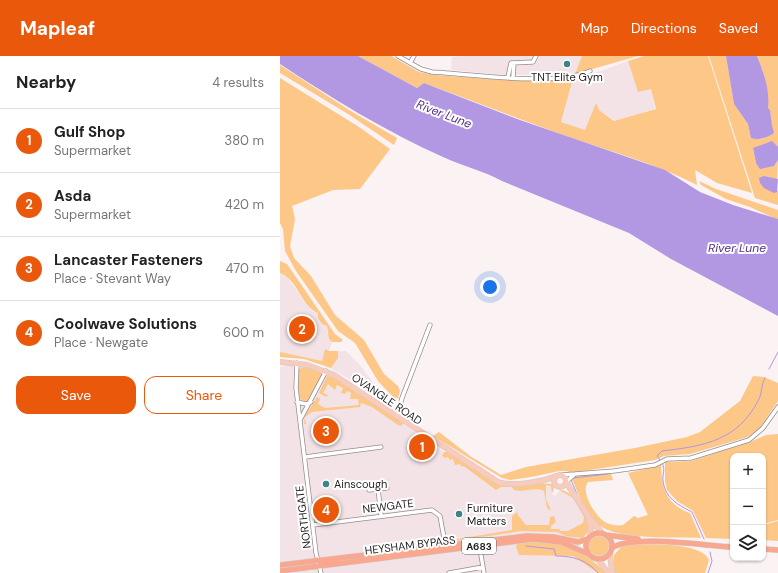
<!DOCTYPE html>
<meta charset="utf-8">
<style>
:root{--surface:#fff;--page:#f6f6f6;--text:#222;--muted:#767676;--line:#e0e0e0;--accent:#ea580c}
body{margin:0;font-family:"DM Sans",sans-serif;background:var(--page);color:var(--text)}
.controls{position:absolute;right:12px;bottom:12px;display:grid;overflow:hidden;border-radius:8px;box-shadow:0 1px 3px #0004}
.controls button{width:36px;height:36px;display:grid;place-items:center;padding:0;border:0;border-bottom:1px solid var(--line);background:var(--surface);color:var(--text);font:20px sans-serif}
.you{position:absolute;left:210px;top:231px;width:14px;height:14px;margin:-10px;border:3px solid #fff;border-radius:50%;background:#1a73e8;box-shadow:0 0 0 6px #1a73e833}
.badge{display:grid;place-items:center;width:26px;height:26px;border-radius:50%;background:var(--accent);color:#fff;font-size:13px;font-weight:700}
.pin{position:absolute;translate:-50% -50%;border:2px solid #fff;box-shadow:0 1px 4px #0006}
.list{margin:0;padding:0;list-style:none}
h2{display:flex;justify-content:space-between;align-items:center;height:52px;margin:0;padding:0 16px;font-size:17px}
h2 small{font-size:13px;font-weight:400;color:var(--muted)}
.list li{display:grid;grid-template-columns:26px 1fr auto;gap:12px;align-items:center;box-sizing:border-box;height:64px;padding:0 16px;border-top:1px solid var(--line)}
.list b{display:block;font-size:15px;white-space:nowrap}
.list p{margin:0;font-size:13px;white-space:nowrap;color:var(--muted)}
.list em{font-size:13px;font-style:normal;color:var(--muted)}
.actions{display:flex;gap:8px;padding:12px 16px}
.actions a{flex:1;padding:9px 0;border:1px solid var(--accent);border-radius:12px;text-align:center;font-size:14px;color:var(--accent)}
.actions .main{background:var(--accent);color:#fff}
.icon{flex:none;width:22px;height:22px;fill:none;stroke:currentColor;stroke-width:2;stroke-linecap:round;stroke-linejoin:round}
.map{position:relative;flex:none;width:498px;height:517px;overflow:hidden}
header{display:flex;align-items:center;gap:24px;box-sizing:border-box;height:56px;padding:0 20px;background:var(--accent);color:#fff}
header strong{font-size:19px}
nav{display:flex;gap:22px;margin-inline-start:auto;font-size:14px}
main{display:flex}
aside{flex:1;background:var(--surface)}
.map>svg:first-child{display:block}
.built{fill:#f4e3e6}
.green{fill:#fdc787}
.water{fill:#b297e3}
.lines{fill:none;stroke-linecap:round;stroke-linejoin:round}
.stream{stroke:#b297e3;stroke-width:1}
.minor-casing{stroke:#958e8f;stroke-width:5}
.major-casing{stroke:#cfcfcf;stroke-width:6}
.highway-casing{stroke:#cfcfcf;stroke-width:6}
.minor{stroke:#fff;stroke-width:3.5}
.major{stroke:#fbcabb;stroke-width:4.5}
.highway{stroke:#f9a78e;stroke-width:5}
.poi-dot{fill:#3b8489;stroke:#fff;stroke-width:1.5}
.labels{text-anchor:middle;stroke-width:4;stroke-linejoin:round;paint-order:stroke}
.shield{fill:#fff;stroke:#676566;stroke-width:1}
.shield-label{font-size:10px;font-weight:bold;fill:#262324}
.poi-label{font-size:11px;fill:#262324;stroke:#fff;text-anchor:start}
.street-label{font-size:11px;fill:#262324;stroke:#fff}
.water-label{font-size:12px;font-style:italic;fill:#563089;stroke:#fff}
</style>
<header>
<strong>Mapleaf</strong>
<nav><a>Map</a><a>Directions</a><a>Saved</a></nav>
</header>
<main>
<aside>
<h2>Nearby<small>4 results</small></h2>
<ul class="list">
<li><span class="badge">1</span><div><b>Gulf Shop</b><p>Supermarket</p></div><em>380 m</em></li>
<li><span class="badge">2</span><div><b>Asda</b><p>Supermarket</p></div><em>420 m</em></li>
<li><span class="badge">3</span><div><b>Lancaster Fasteners</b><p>Place · Stevant Way</p></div><em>470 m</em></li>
<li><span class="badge">4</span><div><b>Coolwave Solutions</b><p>Place · Newgate</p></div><em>600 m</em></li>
</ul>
<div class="actions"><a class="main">Save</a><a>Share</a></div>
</aside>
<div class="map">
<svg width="498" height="517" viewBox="0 0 498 517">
<rect width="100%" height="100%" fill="#faf2f3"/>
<!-- built -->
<path class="built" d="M 185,0 L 302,0 L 295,18 L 223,19 L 171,14 L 172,1 Z
M 348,5 L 358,35 L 371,32 L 375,53 L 336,65 L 319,54 L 305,74 L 281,66 L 294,22 L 301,22 Z
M 0,217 L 7,220 L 25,247 L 32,255 L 38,257 L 47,270 L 47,275 L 52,286 L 49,295 L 66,295 L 79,308 L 103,339 L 100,345 L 66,321 L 41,307 L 25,302 L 0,301 Z
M 14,309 L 34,312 L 50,318 L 164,396 L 183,405 L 218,429 L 230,430 L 271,428 L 273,433 L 272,438 L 275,440 L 283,434 L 293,442 L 307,463 L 309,470 L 308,477 L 303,482 L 299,482 L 304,505 L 324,517 L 2,517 L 0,509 L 0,311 Z"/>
<!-- green -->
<path class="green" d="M 78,0 L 111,0 L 139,16 L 156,19 L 222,24 L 293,23 L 281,66 L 305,74 L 316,47 L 319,54 L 334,65 L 376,53 L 371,33 L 358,36 L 348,5 L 364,0 L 428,0 L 472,137 L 437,127 L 415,114 L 417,129 C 372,106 322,93 275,76 C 231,60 188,43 144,27 L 137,32 Z
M 302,0 L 358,0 L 295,18 Z
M 429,0 L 446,0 L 454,48 L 468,68 L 471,82 L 482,83 L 492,78 L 490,54 L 488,53 C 489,34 484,17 477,0 L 498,0 L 498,92 L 473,93 L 476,107 L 494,110 L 498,104 L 497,124 L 484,120 L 498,135 L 498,149 L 475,142 Z
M 0,9 L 69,54 L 117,82 L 114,89 L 68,58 L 0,17 Z
M 0,22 L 79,71 L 110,93 L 80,133 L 53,134 L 12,150 L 15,163 L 10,190 L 14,202 L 31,220 L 55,259 L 84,284 L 104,318 L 118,330 L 120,335 L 118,342 L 116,344 L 98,325 L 75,287 L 58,275 L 16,215 L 5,195 L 3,173 L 0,167 Z
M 419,125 L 436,133 L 498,154 L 498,164 L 470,151 L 446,143 L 421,129 Z
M 0,205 L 7,208 L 55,278 L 63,284 L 61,286 L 52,286 L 49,283 L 47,270 L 42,268 L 38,262 L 38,257 C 20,250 19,224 0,217 Z
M 45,293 L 49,295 L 58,295 L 58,302 L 51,312 L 24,303 L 0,301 L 0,296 L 42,305 Z
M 24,311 L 40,316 L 42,318 L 30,344 L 26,346 L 20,343 L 17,333 L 19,313 Z
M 47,320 C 60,320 109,358 123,367 L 122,370 L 118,369 L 92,351 L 81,347 L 80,351 L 32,356 L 25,361 L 26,368 L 24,368 L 25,360 L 37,341 L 44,345 L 40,343 L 38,348 L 45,352 L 79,349 L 78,343 L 70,343 L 71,337 L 67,335 L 65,338 L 61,337 L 63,332 L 57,329 L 55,334 L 48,328 L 43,337 L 48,339 L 46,341 L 39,337 Z
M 473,320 L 484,321 L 498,327 L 498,345 L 480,372 L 468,381 L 410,398 L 384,400 L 375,404 L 290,417 L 287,415 L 279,415 L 251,421 L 230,424 L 222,422 L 153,380 L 159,376 L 190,400 L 221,419 L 246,411 L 355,392 L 407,381 L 420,376 L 460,345 Z
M 498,378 L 498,464 L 483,468 L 483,400 L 453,400 L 453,483 L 426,482 L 413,455 L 397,445 L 387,434 L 385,425 L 385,406 L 411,405 L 470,386 L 486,379 Z
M 164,396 L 167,396 L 221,430 L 259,427 L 272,428 L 274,432 L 272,438 L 271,430 L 266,429 L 266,443 L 271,455 L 267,452 L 264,435 C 256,430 243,437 234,434 L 232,431 L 221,431 L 216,434 L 185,411 L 181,410 L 180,408 L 175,409 L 173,403 L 170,404 L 168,401 L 165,402 L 166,412 L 165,402 L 162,400 Z
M 381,409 C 381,432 387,449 410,457 L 421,482 C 397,481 336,484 319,469 C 305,457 298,437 291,421 L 298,419 L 331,418 L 333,424 L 308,426 C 300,436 315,460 325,466 C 330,469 337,470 343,469 L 354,460 L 358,462 L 368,459 L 348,417 Z
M 281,434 C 293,434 309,462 309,474 L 303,482 L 286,480 L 277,476 L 241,475 L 169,486 L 166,485 L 232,474 L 232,460 L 237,456 L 237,452 L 238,459 L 246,469 L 269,469 L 270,461 L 274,460 L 276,466 L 271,470 L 271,473 L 279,473 L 280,475 L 288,475 L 303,467 L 304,461 L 293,442 L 281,435 L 275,440 Z
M 498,465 L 498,485 L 483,484 L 483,469 Z
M309 490a10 10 0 1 1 20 0a10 10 0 1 1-20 0Z
M 254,486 C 262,487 271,486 279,488 C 293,491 317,506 326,517 L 318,517 L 293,500 L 239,499 L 236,491 L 237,488 Z
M 343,489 C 361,488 422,485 429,504 L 425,517 L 334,517 L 334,499 Z"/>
<!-- water -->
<path class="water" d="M 0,0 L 78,0 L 137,32 L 144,27 L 240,64 L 385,114 L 420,136 L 453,149 L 498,163 L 498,260 L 391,203 L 349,177 L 222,125 C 204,115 183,110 163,101 C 107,76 51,42 0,8 Z
M 446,0 L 477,0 C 484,17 490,34 488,52 L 490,54 L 492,70 L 494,77 C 488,81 479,85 471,82 L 468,68 L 454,48 Z
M 492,85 L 498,91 L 498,104 L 494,110 L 480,113 L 476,107 L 473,92 Z
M 484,120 L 498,123 L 497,136 L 494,137 L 484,132 L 480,127 L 479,122 Z"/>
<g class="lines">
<!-- stream -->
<path class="stream" d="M 489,313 L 498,296
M 380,404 L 377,400 L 382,395 C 424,390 458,385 479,343 C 482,337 481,329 485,322
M 382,407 C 386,413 382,418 383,425 C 385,442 398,449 412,456 L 424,483
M 293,422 L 328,418
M 291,424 L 297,438
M 246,490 L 274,493 L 276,500 C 293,500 307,504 318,517
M 428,517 L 432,505 L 430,496"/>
<!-- minor casing -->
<g class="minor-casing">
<path id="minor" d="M 118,0 L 141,13 L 152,16 C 194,18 274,31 310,15
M 130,7 L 134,0
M 228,21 L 231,7 L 253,6 L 256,0
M 233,21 L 234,7
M 17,307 L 16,332 L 36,497 L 41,517
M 17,346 L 26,348 L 31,346
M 117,361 L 122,342 L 150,269
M 20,364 L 46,315
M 25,401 L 101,391
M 295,418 L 334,415 L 375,409 L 387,403 L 411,402 L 469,384 L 483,372 L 498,351
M 281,419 L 295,418 L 286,426
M 98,433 L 101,459
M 89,434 L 107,432
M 33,469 L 152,454 L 160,460 L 164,482
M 201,499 L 204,517
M 169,517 L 203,511"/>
</g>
<!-- major casing -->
<g class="major-casing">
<path id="major" d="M 0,306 L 27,309 L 54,319 L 218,426 C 231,431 263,426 276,420
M274 425a6 6 0 1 1 12 0a6 6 0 1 1-12 0Z
M 286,426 L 308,460 L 322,477
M 309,464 L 311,472 L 310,481
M 330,497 L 332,517
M 318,503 L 328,517"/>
</g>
<!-- highway casing -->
<g class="highway-casing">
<path id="highway" d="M306 490a13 13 0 1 1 26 0a13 13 0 1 1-26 0Z
M 326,479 L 358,483
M 332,492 C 352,478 426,490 453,491
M 483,493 L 498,494
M 37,504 L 42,507 L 59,505
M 0,509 L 247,480 L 274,481 L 298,486 L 308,483
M 0,515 L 253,483 L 281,486 L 308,498"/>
</g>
<!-- minor -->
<use href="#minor" class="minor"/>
<!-- major -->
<use href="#major" class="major"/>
<!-- highway -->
<use href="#highway" class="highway"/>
</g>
<!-- markers -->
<g class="poi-dot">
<circle cx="287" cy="8" r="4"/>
<circle cx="46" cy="428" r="4"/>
<circle cx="179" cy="458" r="4"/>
</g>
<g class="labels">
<!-- shield labels -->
<rect class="shield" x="182" y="482" width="34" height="16" rx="3"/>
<g class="shield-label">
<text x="199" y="494">A683</text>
</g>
<!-- poi labels -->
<g class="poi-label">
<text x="287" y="25" text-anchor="middle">TNT Elite Gym</text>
<text x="54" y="432">Ainscough</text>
<text x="187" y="456">Furniture<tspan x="187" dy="13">Matters</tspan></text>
</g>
<!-- street labels -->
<g class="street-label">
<text transform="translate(107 343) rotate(34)" y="4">OVANGLE ROAD</text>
<text transform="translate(108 450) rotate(-7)" y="4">NEWGATE</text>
<text transform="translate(23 461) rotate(-97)" y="4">NORTHGATE</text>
<text transform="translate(130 489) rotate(-7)" y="4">HEYSHAM BYPASS</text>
</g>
<!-- water labels -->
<g class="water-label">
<text transform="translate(164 58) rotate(21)" y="4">River Lune</text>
<text x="457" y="196">River Lune</text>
</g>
</g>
</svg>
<div class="controls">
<button>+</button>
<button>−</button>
<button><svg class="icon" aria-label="layers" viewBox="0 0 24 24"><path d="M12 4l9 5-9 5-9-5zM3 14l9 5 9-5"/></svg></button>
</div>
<div class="you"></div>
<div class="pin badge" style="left:142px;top:391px">1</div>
<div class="pin badge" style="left:22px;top:273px">2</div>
<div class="pin badge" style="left:46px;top:375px">3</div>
<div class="pin badge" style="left:46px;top:454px">4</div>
</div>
</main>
